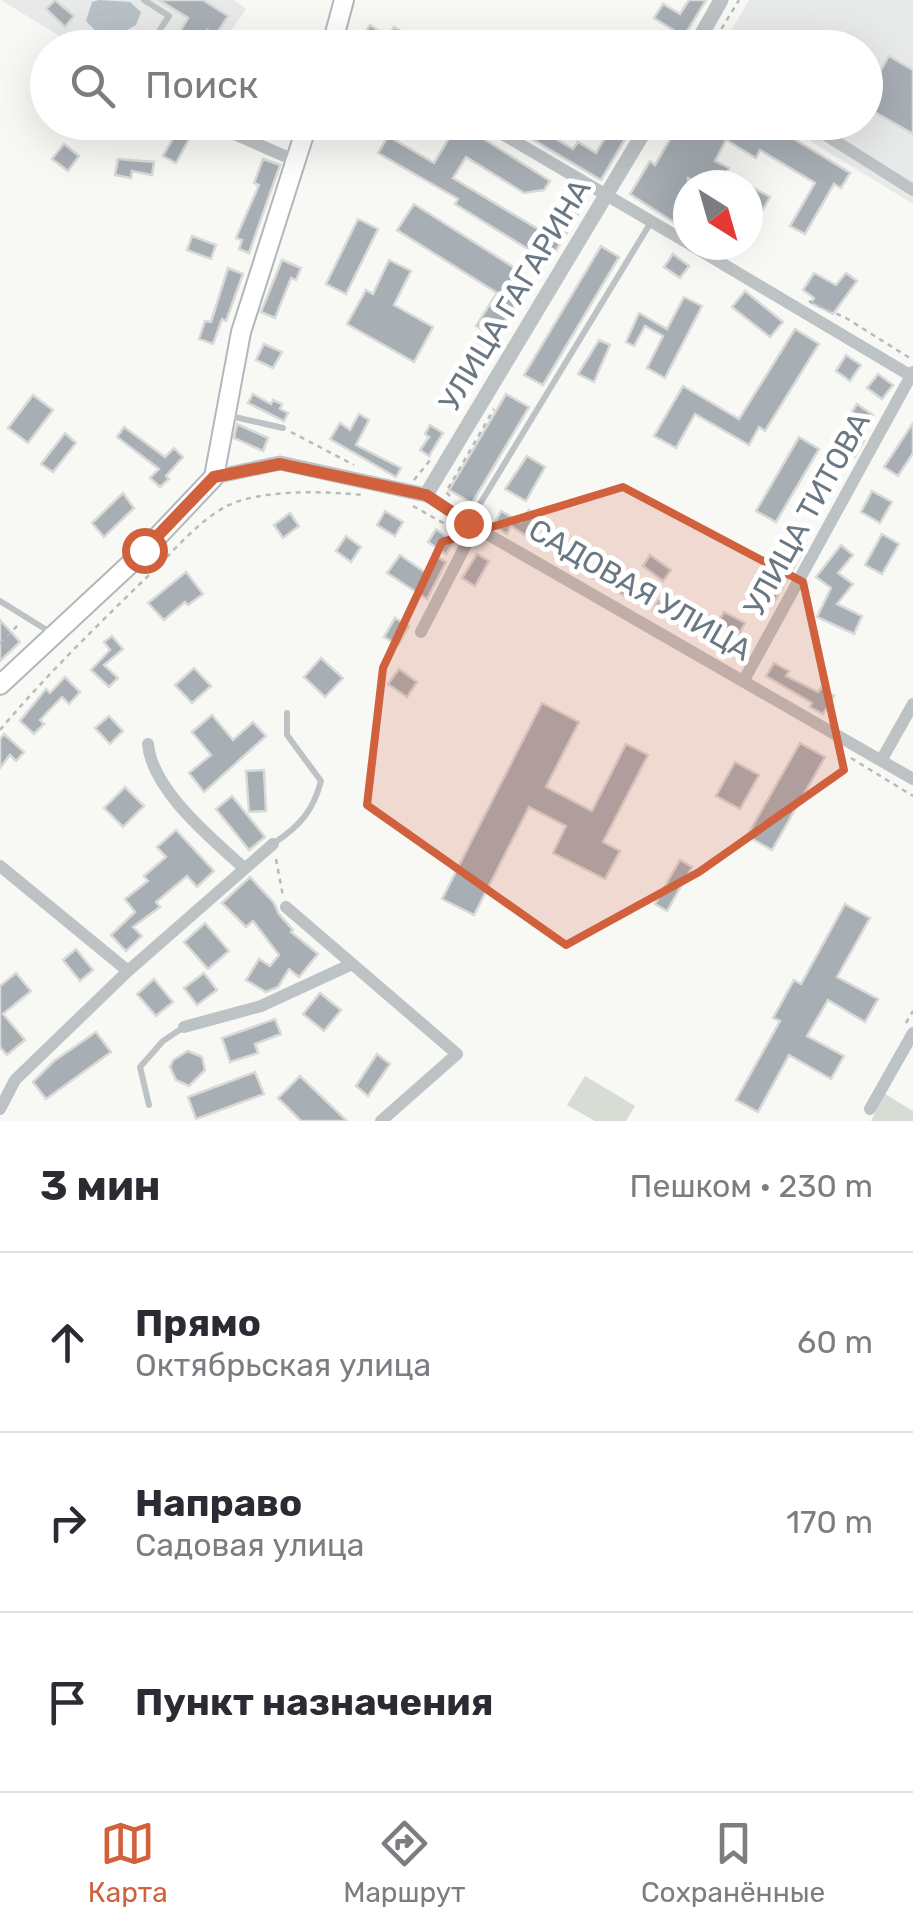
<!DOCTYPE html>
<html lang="ru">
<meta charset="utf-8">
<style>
:root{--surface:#fff;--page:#f7f7f7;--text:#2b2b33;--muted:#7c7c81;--line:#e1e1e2;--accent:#d1603c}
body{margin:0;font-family:Rubik,sans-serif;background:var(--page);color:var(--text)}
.compass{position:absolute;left:673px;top:170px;width:90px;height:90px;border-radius:50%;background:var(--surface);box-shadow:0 10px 40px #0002;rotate:143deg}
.stop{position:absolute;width:30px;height:30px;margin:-22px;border:8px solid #d1603c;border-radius:50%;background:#fff}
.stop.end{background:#d1603c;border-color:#fff;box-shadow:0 2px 10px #0008}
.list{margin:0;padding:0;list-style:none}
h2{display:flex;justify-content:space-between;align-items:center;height:130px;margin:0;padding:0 40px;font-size:42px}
h2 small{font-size:32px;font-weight:400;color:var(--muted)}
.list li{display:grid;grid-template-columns:65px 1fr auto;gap:30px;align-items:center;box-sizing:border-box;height:180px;padding:0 40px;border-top:2px solid var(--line)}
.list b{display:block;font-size:38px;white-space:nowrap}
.list p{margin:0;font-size:32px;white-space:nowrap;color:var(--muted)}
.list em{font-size:32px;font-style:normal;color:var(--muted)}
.icon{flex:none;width:55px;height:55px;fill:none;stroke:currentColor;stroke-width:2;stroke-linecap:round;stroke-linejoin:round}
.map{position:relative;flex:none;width:913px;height:1121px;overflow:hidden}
.search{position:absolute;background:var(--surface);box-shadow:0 10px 40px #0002;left:30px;right:30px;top:30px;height:110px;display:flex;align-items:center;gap:25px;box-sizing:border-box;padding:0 35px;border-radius:55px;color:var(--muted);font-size:38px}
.sheet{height:670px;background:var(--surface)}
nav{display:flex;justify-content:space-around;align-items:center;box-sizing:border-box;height:140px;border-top:2px solid var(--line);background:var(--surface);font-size:28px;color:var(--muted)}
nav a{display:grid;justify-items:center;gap:5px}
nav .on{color:var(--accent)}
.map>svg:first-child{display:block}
.built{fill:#e8e9e9}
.green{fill:#d7dcd5}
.water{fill:#b8c2c6}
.building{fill:#a7aeb4;stroke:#d9d9d8;stroke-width:2.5}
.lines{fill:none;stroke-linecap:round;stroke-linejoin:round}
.secondary-casing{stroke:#b2b7bb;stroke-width:22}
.path{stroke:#b8bbbe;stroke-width:2.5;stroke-dasharray:5 5;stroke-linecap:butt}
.service{stroke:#bdc2c5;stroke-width:6}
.minor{stroke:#bdc2c5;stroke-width:12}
.tertiary{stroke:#bdc2c5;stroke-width:15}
.secondary{stroke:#fff;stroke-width:18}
.route{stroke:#d1603c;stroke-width:12}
.marked{fill:#d1603c;fill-opacity:0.2;stroke:#d1603c;stroke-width:8;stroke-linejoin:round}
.labels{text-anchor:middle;stroke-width:10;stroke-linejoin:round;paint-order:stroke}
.street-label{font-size:30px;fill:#6a7883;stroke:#fff}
</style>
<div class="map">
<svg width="913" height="1121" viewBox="0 0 913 1121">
<rect width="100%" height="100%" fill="#f8f8f5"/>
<!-- built -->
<path class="built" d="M 1,0 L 234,0 L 246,9 L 220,47 L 79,48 Z
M 749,0 L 913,0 L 913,204 L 781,123 L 866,122 L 866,48 L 721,48 Z"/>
<!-- green -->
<path class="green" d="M 585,1076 L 635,1106 L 626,1121 L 595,1121 L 567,1105 Z
M 885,1094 L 913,1111 L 913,1121 L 871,1121 Z"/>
<!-- water -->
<path class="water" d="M 99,0 L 130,2 L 141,12 L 136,25 L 119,35 L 105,30 L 97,32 L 86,21 L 92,2 Z"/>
<!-- building -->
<path class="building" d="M 55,0 L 74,16 L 65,27 L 46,9 Z
M 159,0 L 203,0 L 228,16 L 216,35 L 207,30 L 196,48 L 170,48 L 188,18 Z
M 689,0 L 706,0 L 677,48 L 663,48 L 675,31 L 654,18 L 663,4 L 680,14 Z
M 370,25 L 388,37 L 394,27 L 411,37 L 414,33 L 429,41 L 426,48 L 375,48 L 362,38 Z
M 889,56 L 913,70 L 913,134 L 866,107 L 866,96 Z
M 159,122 L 181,122 L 194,130 L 176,163 L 163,156 L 176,133 Z
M 430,122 L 457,122 L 550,181 L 544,190 L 524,193 L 466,157 L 453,178 L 543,232 L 566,195 L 583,206 L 549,262 L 455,204 L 458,199 L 378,153 L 388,136 L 434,163 L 451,135 Z
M 521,122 L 528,122 L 573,149 L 578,142 L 596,153 L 605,138 L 579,122 L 599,122 L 610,129 L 614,122 L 635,122 L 601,180 L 517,130 Z
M 680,122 L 766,122 L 850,173 L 841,188 L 834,184 L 805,234 L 790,226 L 815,183 L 760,150 L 756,158 L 726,140 L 715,161 L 729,168 L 720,185 L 702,185 L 688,178 L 688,191 L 678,207 L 688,213 L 683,228 L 630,194 L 650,161 L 655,165 Z
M 64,144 L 79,156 L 68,171 L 52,159 Z
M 118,159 L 154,162 L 152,175 L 132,171 L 131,178 L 115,175 Z
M 263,159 L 280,165 L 249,253 L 239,249 L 242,240 L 236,238 L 259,185 L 254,183 Z
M 748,185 L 770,197 L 760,215 L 749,211 L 753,204 L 748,202 Z
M 414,204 L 532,279 L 487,349 L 490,351 L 480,370 L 464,361 L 482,329 L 476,326 L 497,293 L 397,230 Z
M 358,219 L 378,229 L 346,294 L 326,284 Z
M 192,236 L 216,245 L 211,259 L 187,250 Z
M 601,246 L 619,257 L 543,385 L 524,375 Z
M 673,254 L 689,266 L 680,278 L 664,267 Z
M 282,260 L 301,268 L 296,280 L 291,278 L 275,318 L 261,312 Z
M 389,260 L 411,271 L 394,305 L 433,327 L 414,362 L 347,324 L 366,290 L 373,294 Z
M 228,268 L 243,274 L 226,321 L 222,319 L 213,344 L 199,339 L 205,321 L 211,322 Z
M 814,273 L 836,285 L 846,273 L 857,281 L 833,314 L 811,303 L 814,298 L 803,290 Z
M 745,291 L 783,322 L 770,337 L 732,307 Z
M 684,297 L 702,306 L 665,378 L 647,368 L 663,336 L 645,326 L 634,346 L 626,342 L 639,313 L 667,329 Z
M 795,329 L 819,344 L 765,431 L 759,427 L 749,445 L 695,414 L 676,448 L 654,436 L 683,386 L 739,419 Z
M 599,340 L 610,345 L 594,382 L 578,374 Z
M 264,344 L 282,352 L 273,368 L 256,360 Z
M 846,355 L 861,365 L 850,381 L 836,371 Z
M 878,374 L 893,385 L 882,399 L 867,388 Z
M 253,394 L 271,404 L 273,400 L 282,404 L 280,409 L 288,413 L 284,421 L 248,403 Z
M 506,394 L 529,407 L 472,503 L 449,490 Z
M 33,395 L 53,410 L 28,443 L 8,428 Z
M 857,404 L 873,415 L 858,437 L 864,441 L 855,457 L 840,447 L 855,423 L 848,418 Z
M 359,414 L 369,420 L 356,445 L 401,468 L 396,477 L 330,439 L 340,423 L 350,430 Z
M 913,423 L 913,453 L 898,476 L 884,467 Z
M 237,424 L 268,438 L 263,451 L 234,438 Z
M 430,425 L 443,433 L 429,456 L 420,450 L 429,437 L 425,434 Z
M 124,427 L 165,457 L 174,448 L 183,457 L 166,476 L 169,479 L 160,487 L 150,478 L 159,469 L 117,437 Z
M 65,433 L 76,443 L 53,472 L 41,464 Z
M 799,437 L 819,449 L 776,522 L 756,511 Z
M 527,456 L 545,467 L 526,501 L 505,489 Z
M 872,491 L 892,502 L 880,523 L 861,512 Z
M 123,493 L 134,508 L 104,537 L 92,523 Z
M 529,510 L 541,517 L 528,537 L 511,526 L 507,534 L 493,526 L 501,511 L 521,522 Z
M 385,511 L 403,522 L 395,536 L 377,525 Z
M 290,513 L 299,526 L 283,538 L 274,525 Z
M 436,529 L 454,542 L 446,554 L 428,542 Z
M 882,534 L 899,544 L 882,574 L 865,565 Z
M 346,536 L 361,547 L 351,562 L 336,551 Z
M 792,537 L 806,546 L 773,604 L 755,592 L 765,578 L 768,581 L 786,553 L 782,551 Z
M 841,545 L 853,555 L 838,573 L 853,584 L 837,604 L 862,616 L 854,634 L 817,617 L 831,588 L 816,577 Z
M 477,554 L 489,561 L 475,586 L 462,578 Z
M 400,555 L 426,573 L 437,557 L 446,562 L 427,599 L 387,573 Z
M 600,555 L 620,567 L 617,572 L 644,586 L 636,602 L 588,575 Z
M 650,555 L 671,570 L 663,581 L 643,566 Z
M 186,572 L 203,594 L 188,605 L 185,602 L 164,620 L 148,603 Z
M 658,601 L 688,615 L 682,626 L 653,611 Z
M 724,612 L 745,623 L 736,639 L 715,628 Z
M 395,618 L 409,626 L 398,645 L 384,637 Z
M 0,620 L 20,642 L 0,661 Z
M 112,636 L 123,649 L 104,665 L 118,678 L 109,687 L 91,670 L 110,650 L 104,642 Z
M 321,658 L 343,678 L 325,697 L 304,677 Z
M 774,663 L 789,671 L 786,676 L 818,692 L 821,688 L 834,696 L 823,714 L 810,707 L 812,703 L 766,676 Z
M 194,668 L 211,686 L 192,703 L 175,685 Z
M 399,669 L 417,682 L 407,697 L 388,684 Z
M 65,677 L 80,692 L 69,704 L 62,697 L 40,720 L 44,724 L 34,734 L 20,721 L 46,689 L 50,693 Z
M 542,703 L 579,722 L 546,787 L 592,811 L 626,744 L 648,755 L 603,842 L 620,851 L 605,879 L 553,853 L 566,826 L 529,807 L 474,915 L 442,899 Z
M 212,715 L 233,740 L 253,722 L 266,736 L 204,792 L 189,773 L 211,755 L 192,732 Z
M 109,716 L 123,731 L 110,744 L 95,728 Z
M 4,734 L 24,752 L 16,761 L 10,755 L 0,768 L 0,739 Z
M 800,743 L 825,757 L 772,850 L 747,836 Z
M 735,762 L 759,775 L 740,809 L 716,796 Z
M 264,770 L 266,811 L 249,812 L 246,771 Z
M 125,787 L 144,806 L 123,827 L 104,808 Z
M 232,796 L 265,837 L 249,850 L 216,809 Z
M 176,830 L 214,871 L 197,887 L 187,876 L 156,902 L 160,907 L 133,927 L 142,936 L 126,951 L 111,935 L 135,912 L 125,899 L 148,881 L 144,876 L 166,857 L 157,847 Z
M 680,860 L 692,867 L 667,911 L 655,904 Z
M 250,877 L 274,903 L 279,914 L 293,930 L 291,932 L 318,954 L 299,977 L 289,969 L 278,987 L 266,992 L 246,980 L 259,959 L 270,966 L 279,955 L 253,921 L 246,927 L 222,903 Z
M 845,904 L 870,918 L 837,977 L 878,999 L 865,1022 L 828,1000 L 807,1036 L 844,1056 L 831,1079 L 789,1055 L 758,1112 L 736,1100 L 780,1021 L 773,1018 L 794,980 L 801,984 Z
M 205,923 L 229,951 L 208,969 L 184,942 Z
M 76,949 L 93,970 L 80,981 L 63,960 Z
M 16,973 L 31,991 L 3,1014 L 25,1040 L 7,1055 L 0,1047 L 0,986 Z
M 204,973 L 217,990 L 197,1005 L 184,988 Z
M 154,979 L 173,1002 L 156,1016 L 137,994 Z
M 320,993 L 341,1010 L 324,1031 L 303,1014 Z
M 275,1019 L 281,1034 L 255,1044 L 258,1053 L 230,1062 L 222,1038 Z
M 96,1032 L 111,1052 L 46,1099 L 33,1082 L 54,1061 Z
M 188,1051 L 202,1057 L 205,1070 L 189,1086 L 176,1080 L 170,1067 L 173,1060 Z
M 377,1054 L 390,1064 L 368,1096 L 356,1086 Z
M 255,1072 L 264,1094 L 196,1119 L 188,1097 Z
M 300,1076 L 347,1121 L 301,1121 L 278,1098 Z"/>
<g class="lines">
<!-- secondary casing -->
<g class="secondary-casing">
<path id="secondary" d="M 331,48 L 344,0
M 0,685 L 144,551 L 214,477 L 241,332 L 308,122"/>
</g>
<!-- path -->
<path class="path" d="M 711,46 L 739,0
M 809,301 L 846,318 L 913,360
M 291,432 L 354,465
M 414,480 L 431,459
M 450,496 L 446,492 L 494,409
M 413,506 L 454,529
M 0,644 L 18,625
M 0,730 C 46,675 99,624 150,574 C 173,552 196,523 225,507 C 258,489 325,491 362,495
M 851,758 L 913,796
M 276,859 L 283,896
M 906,1023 L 913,1011"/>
<!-- service -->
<path class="service" d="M 144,0 L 169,16 L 148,48
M 207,48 L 209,44
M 226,415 L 283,428
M 469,522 L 651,222
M 0,601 L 50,632
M 274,843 C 300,826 313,811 321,781 L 287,735 L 287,713
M 149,1105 L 140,1067 L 163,1041 L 184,1027"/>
<!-- minor -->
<path class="minor" d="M 335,36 L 354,48
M 207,122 L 296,161
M 482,122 L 688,243
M 805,122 L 913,190
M 691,245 L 913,377
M 426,495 L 475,527 L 913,779
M 421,632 L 475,527
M 744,680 L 913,372
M 148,744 C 152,790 211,838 244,868
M 882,759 L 913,704
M 0,866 L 128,971
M 286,907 L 457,1054 L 381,1121
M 184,1027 L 261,1006 L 352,964
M 0,1109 L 15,1080 L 128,971 L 273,844
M 870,1109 L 913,1033"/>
<!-- tertiary -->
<path class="tertiary" d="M 694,48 L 721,0
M 214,477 L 280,463 L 426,495 L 650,122"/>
<!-- secondary -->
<use href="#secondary" class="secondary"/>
</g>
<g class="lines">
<!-- route -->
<path class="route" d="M 144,550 L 214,477 L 280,464 L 426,495 L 468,523"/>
</g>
<!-- marked area -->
<path class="marked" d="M 623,487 L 803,582 L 844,770 L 699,872 L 566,945 L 367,805 L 383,668 L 442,542 Z"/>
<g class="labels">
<!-- street labels -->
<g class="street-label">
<text transform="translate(515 295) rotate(-59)" y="10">УЛИЦА ГАГАРИНА</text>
<text transform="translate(807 514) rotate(-61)" y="10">УЛИЦА ТИТОВА</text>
<text transform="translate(640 590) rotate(30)" y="10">САДОВАЯ УЛИЦА</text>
</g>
</g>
</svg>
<svg class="compass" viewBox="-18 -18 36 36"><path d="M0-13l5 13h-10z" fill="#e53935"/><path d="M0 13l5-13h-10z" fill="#7c7c81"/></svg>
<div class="stop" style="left:144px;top:550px"></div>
<div class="stop end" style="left:468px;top:523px"></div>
<div class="search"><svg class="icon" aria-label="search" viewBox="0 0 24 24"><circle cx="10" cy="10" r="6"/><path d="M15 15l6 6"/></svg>Поиск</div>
</div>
<section class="sheet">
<h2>3 мин<small>Пешком · 230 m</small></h2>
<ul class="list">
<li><svg class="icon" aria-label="ahead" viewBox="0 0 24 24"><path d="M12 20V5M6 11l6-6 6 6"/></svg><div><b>Прямо</b><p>Октябрьская улица</p></div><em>60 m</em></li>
<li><svg class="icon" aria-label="right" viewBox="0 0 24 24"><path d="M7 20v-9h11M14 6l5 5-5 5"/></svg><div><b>Направо</b><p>Садовая улица</p></div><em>170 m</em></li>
<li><svg class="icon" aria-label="arrive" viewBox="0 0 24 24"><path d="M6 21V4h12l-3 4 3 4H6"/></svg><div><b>Пункт назначения</b></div></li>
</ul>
</section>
<nav>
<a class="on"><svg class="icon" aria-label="map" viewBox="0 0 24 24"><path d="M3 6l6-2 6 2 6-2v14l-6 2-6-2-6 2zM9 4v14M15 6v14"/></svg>Карта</a>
<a><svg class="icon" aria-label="directions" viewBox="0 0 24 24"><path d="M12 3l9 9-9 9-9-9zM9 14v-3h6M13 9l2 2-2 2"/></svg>Маршрут</a>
<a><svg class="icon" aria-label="saved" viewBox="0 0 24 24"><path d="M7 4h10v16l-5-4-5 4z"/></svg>Сохранённые</a>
</nav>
